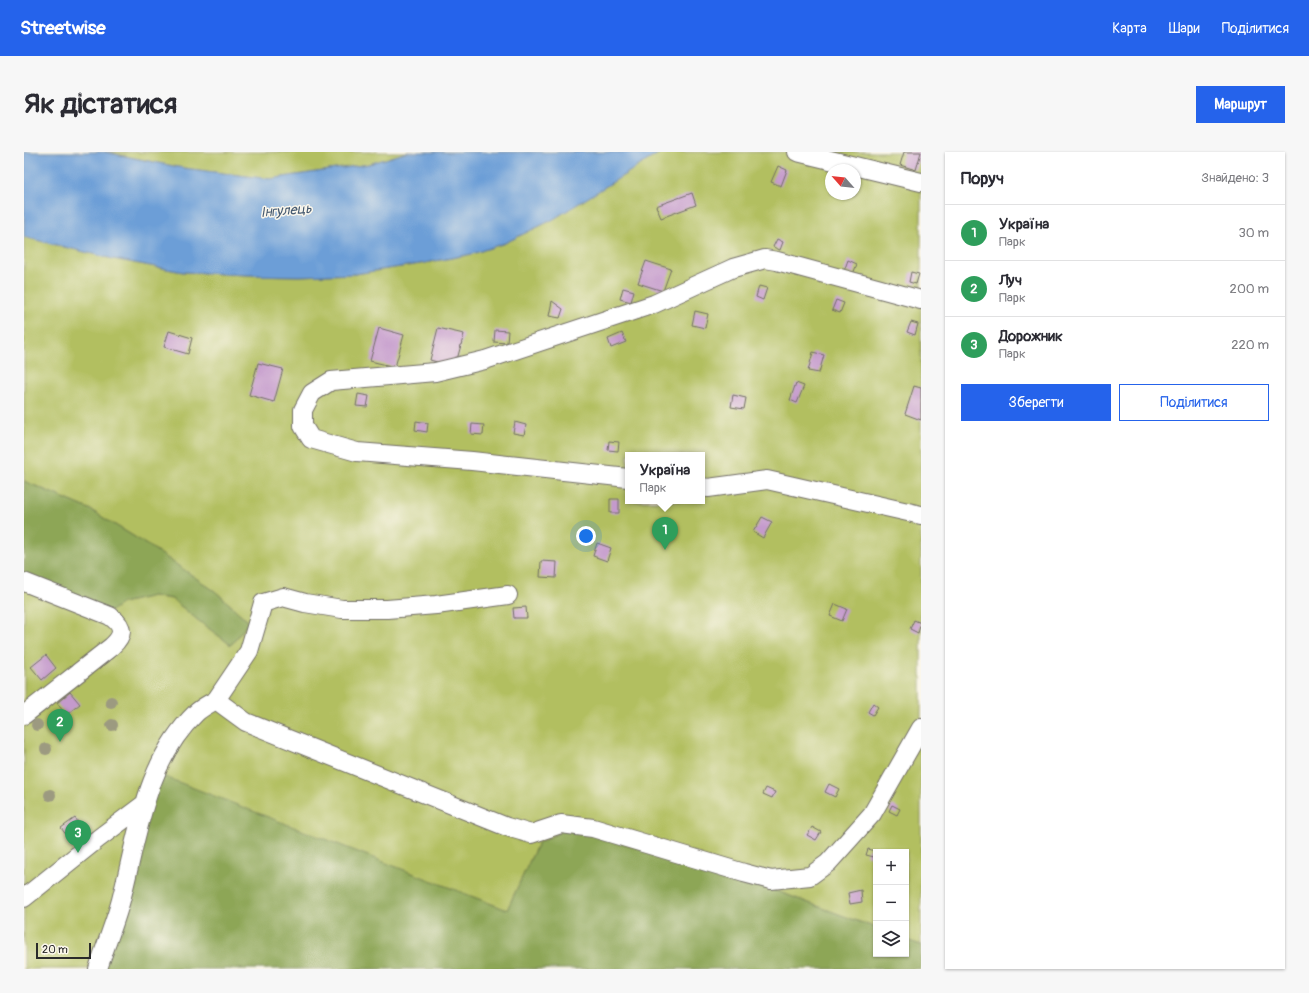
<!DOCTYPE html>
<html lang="uk">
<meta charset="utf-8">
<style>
:root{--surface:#fff;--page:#f7f7f7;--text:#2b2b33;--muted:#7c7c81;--line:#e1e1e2;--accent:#2563eb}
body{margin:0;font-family:Pangolin,sans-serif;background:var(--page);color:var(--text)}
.controls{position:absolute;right:12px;bottom:12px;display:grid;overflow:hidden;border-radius:0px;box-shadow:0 1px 3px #0004}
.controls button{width:36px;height:36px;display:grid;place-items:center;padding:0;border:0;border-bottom:1px solid var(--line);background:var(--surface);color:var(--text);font:20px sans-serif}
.compass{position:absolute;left:801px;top:12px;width:36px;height:36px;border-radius:50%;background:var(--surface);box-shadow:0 1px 3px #0004;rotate:297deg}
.scale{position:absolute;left:12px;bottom:10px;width:55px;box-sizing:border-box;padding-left:4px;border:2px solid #2b2b2b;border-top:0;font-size:11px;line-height:14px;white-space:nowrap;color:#2b2b2b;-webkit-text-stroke:3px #fbf7ec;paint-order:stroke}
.you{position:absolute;left:562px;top:384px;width:14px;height:14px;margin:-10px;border:3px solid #fff;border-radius:50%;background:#1a73e8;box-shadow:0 0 0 6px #1a73e833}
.badge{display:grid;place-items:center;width:26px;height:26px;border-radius:50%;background:var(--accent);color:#fff;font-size:13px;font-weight:700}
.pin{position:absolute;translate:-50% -33px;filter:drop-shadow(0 1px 2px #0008)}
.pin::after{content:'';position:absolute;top:21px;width:14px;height:12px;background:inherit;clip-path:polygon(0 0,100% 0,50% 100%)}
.popup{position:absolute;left:601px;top:300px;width:80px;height:52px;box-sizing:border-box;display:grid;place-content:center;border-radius:0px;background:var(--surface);filter:drop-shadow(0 1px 3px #0005);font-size:13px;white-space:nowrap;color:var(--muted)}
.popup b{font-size:15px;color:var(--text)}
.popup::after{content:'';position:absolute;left:50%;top:100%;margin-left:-8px;border:8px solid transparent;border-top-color:var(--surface)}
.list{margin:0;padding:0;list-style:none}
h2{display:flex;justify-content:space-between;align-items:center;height:52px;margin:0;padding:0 16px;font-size:17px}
h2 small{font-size:13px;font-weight:400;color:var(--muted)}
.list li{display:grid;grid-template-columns:26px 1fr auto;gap:12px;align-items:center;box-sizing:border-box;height:56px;padding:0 16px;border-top:1px solid var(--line)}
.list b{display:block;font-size:15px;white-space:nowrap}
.list p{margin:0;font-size:13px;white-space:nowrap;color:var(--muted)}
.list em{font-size:13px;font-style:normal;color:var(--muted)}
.actions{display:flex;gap:8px;padding:12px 16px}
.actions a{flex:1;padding:9px 0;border:1px solid var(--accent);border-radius:0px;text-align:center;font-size:14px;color:var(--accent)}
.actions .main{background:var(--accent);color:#fff}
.icon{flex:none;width:22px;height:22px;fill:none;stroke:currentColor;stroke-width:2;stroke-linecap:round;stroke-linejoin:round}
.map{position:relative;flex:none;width:897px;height:817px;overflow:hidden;border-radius:0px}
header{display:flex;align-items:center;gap:24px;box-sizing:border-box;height:56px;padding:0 20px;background:var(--accent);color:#fff}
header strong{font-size:19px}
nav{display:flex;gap:22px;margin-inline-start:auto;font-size:14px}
.intro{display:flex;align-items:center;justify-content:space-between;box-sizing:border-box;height:96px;padding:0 24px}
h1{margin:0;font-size:28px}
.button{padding:10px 18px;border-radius:0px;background:var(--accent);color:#fff;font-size:14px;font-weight:700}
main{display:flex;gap:24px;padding:0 24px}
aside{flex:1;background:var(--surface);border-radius:0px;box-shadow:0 1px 3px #0004}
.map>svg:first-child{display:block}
.green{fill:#b2bf61;stroke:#6e7546;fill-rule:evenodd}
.forest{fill:#8da657;stroke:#5c6841}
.water{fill:#6c9ed7;stroke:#4c6481}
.building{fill:#c49acc}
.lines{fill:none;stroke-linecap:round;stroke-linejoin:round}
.minor-casing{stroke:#726e66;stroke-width:20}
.minor{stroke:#fff;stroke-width:18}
.tree{fill:#9c9a80}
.labels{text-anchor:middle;stroke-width:3;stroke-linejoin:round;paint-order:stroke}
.water-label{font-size:14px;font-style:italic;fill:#455970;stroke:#fbf7ec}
</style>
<header>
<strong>Streetwise</strong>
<nav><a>Карта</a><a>Шари</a><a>Поділитися</a></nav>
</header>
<div class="intro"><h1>Як дістатися</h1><a class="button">Маршрут</a></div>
<main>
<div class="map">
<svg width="897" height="817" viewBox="0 0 897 817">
<rect width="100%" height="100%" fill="#fbf7ec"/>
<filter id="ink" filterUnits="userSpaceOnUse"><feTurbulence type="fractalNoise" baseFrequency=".025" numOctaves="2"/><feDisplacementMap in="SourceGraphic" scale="8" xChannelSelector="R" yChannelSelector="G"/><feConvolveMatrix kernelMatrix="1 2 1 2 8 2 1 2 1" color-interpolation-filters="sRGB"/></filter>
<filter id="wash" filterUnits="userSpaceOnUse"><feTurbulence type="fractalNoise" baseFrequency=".012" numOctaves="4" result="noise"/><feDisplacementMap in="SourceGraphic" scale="16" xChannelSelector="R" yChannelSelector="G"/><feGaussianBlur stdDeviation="0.9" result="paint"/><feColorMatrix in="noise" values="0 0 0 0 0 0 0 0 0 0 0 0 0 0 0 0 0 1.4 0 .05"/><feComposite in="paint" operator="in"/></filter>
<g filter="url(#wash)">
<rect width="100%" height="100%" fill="#f5ebd5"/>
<!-- green -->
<path class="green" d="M 81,0 L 384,0 L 345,12 L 246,27 L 159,16 Z
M 637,0 L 897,0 L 897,793 L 882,788 L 882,700 L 852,700 L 852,776 L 750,738 L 514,691 L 483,758 L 131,622 L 74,817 L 0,817 L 0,424 L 98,451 L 129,444 L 148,447 L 175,469 L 207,493 L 225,470 L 192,440 L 127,395 L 65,357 L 0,329 L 0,85 L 89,107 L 159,120 L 222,123 L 275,124 L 331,122 L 396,112 L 448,102 L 481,91 L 528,68 ZM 807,18 L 831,18 L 831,42 L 807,42 ZM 604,303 L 678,303 L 678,349 L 604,349 Z"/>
<!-- forest -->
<path class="forest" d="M 0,329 L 65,357 L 127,395 L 192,440 L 225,470 L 207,493 L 175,469 L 148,447 L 129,444 L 98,451 L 87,459 L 0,424 Z
M 131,621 L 483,758 L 514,691 L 540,678 L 566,681 L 750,738 L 852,776 L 852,802 L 882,802 L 882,788 L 897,793 L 897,817 L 74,817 Z"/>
<!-- water -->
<path class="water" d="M 0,0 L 81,0 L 159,16 L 246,27 L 345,12 L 384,0 L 637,0 L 528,68 L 481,91 L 448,102 L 396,112 L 331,122 L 275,124 L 222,123 L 159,120 L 89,107 L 0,85 Z"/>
<g id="blocks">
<!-- building -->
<path class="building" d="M 880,0 L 897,0 L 892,18 L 876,13 Z
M 754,14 L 763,18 L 757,34 L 747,30 Z
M 668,41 L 672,53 L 637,66 L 632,54 Z
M 753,87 L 759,90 L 756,98 L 749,95 Z
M 824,108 L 833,112 L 829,122 L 820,119 Z
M 622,109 L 647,117 L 639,139 L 614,131 Z
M 887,120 L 895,122 L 892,132 L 885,130 Z
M 735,134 L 743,136 L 739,148 L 732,145 Z
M 599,136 L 610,139 L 607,150 L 596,147 Z
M 812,148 L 820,151 L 816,161 L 808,158 Z
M 528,149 L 539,157 L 536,166 L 525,164 Z
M 671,159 L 684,162 L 681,176 L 668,173 Z
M 887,170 L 894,172 L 891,183 L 883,180 Z
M 355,176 L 380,183 L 371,215 L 346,209 Z
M 414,176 L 440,182 L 431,215 L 406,208 Z
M 471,178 L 484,179 L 483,191 L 470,190 Z
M 145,179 L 168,186 L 164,202 L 140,195 Z
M 598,181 L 602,190 L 587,196 L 584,187 Z
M 789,200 L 800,203 L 795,221 L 784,219 Z
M 234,211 L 259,217 L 250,250 L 225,243 Z
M 772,231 L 780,234 L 773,251 L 766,248 Z
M 890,234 L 897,236 L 897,268 L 881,262 Z
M 334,242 L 345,244 L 343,255 L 332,254 Z
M 709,243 L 722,246 L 720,257 L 707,255 Z
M 392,269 L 404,271 L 403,280 L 391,278 Z
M 491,270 L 502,273 L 500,283 L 489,281 Z
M 448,272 L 460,273 L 459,283 L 447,282 Z
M 585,289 L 595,290 L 594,299 L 584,298 Z
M 586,347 L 595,347 L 595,361 L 586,361 Z
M 738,365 L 748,370 L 739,386 L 729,380 Z
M 573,391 L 587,396 L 583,409 L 569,404 Z
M 517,409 L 533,410 L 532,426 L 516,425 Z
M 811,452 L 823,457 L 818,469 L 806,464 Z
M 502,455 L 503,466 L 490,466 L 489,456 Z
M 890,468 L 897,471 L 894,481 L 886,477 Z
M 22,503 L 32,516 L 18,528 L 7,515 Z
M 46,540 L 56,552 L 42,563 L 33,551 Z
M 849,551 L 854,555 L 849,563 L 844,560 Z
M 805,632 L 815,637 L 811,645 L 801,640 Z
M 742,636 L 751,640 L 748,646 L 739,642 Z
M 868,653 L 876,657 L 873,663 L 865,659 Z
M 51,666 L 60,678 L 47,689 L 37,676 Z
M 788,675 L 797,680 L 792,688 L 783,683 Z
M 844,697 L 852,699 L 850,705 L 842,703 Z
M 837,738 L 838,750 L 826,752 L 824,741 Z"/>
</g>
</g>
<g filter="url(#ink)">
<use href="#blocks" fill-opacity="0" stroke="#726e66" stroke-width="1"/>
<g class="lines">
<!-- minor casing -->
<g class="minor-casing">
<path id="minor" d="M 773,0 L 897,30
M 604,326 L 448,309 L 333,300 L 287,287 L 279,274 L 279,258 L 288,241 L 307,229 L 411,220 L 461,208 L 630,152 L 709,116 L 741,107 L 753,109 L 897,148
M 678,335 L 684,336 L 743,328 L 897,363
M 0,430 L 86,464 C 101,475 100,483 87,495 L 0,563
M 192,548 L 225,499 L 239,451 L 259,445 L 281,451 L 318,457 L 363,457 L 412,453 L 484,443
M 0,746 L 75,686 L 119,653
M 74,817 C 81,794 91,771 97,748 C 114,683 121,610 172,561 C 177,556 185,552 192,548 L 222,570 L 483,675 L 507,682 L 537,672 L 569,676 L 720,721 L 747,728 L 786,724 L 804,711 L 848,662 L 897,576"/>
</g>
<!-- minor -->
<use href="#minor" class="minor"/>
</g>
<!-- trees -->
<g class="tree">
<circle cx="87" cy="550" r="6"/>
<circle cx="13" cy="573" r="6"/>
<circle cx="88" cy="573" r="6"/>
<circle cx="22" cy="597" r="6"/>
<circle cx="26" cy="643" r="6"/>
</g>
</g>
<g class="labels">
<!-- water labels -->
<g class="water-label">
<text transform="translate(262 58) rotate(-5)" y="5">Інгулець</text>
</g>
</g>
</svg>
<div class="controls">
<button>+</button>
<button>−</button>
<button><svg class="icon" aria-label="layers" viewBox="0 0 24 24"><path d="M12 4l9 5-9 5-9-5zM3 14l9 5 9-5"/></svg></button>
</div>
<svg class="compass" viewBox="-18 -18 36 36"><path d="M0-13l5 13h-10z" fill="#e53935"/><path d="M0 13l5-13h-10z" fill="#7c7c81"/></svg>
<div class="scale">20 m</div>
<div class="you"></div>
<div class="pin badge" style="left:641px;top:398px;background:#2e9e5b">1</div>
<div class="popup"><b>Україна</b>Парк</div>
<div class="pin badge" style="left:36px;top:590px;background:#2e9e5b">2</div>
<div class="pin badge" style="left:54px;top:701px;background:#2e9e5b">3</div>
</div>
<aside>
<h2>Поруч<small>Знайдено: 3</small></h2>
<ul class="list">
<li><span class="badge" style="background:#2e9e5b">1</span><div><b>Україна</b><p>Парк</p></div><em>30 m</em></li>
<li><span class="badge" style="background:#2e9e5b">2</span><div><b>Луч</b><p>Парк</p></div><em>200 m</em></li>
<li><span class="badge" style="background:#2e9e5b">3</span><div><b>Дорожник</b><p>Парк</p></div><em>220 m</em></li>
</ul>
<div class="actions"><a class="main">Зберегти</a><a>Поділитися</a></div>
</aside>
</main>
